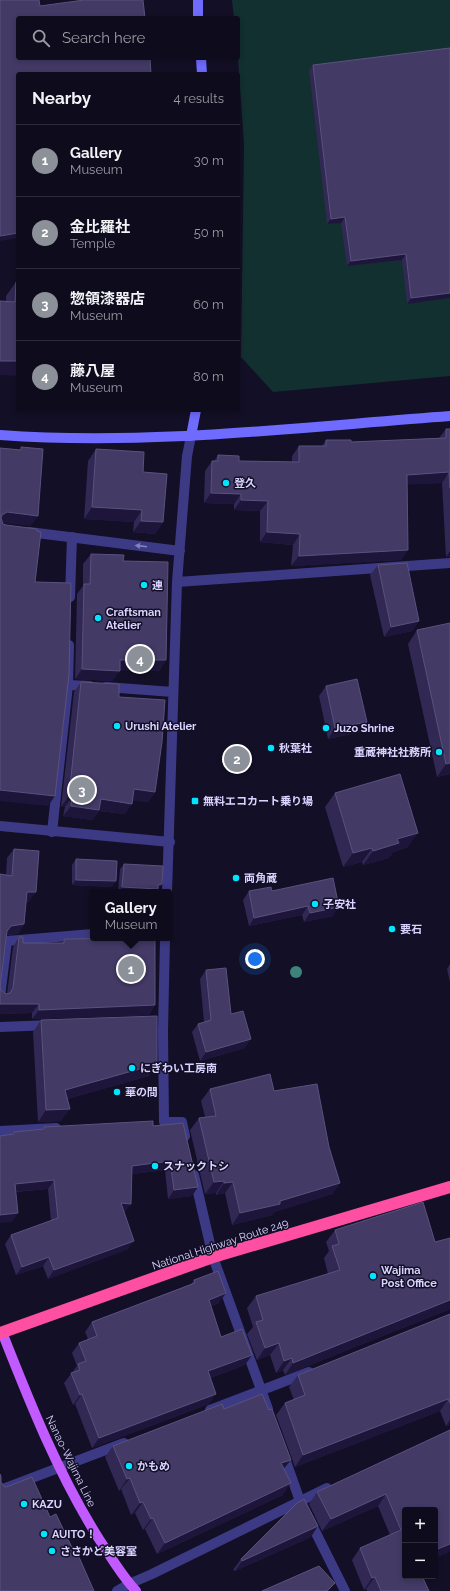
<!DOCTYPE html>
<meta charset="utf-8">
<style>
:root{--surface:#0e0b1c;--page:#1c1929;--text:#f1f3f6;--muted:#9b9ba3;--line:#2e2b3b;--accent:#8c9099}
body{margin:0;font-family:Raleway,"Noto Sans JP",sans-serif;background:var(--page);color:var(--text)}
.controls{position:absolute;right:12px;bottom:12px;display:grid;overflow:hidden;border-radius:4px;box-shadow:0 2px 6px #0003}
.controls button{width:36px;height:36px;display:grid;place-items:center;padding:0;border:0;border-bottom:1px solid var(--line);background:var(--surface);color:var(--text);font:20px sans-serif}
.you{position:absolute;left:255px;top:959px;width:14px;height:14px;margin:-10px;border:3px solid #fff;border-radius:50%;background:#1a73e8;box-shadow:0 0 0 6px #1a73e833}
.badge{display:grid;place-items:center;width:26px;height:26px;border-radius:50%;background:var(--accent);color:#fff;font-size:13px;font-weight:700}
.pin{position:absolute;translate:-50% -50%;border:2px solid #fff;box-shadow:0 1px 4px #0006}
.popup{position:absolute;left:90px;top:889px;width:82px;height:52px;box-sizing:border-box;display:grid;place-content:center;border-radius:4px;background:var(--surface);filter:drop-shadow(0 1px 3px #0005);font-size:13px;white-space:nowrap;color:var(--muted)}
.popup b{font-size:15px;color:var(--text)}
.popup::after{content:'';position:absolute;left:50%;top:100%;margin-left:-8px;border:8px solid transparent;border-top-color:var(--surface)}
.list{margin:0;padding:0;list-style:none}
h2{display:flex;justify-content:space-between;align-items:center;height:52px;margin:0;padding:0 16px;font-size:17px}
h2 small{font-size:13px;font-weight:400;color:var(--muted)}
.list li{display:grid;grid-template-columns:26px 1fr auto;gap:12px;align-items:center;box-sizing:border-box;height:72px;padding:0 16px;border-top:1px solid var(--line)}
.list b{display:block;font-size:15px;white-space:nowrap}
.list p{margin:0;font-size:13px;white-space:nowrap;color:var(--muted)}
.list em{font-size:13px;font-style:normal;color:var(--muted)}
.icon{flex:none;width:22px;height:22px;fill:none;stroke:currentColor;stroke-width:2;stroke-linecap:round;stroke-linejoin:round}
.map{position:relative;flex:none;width:450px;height:1591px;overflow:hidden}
.search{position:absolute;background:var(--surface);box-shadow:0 2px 6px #0003;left:16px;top:16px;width:224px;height:44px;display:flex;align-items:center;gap:10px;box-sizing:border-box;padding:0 14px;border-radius:4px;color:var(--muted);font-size:15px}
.panel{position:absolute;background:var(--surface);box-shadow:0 2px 6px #0003;left:16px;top:72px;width:224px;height:340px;border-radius:4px}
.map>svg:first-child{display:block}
.green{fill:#12302f}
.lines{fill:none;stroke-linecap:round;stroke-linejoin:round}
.lane{stroke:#3d3a85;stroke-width:10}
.street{stroke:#3d3a85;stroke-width:10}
.secondary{stroke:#6f6bff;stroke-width:10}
.primary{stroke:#c25bff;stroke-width:10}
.highway{stroke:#ff4fa3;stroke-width:12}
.tree{fill:#3d827b}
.wall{fill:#312854}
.shaded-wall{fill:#1d163a}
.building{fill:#433a66;stroke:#5a527e}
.oneway{fill:#837fbc}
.poi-dot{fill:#00e5ff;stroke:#130f26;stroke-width:1.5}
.labels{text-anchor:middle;stroke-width:3;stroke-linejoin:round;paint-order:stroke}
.poi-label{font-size:11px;font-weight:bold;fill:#d9d4ff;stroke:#130f26;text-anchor:start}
.street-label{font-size:11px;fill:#d9d4ff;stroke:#130f26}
</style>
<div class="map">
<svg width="450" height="1591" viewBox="0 0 450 1591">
<rect width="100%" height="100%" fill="#130f26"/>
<!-- green -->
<path class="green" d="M 232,0 L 450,0 L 450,376 L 273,392 L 241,357 L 244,144 L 238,58 L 238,18 L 234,18 Z"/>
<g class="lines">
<!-- lane -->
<path class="lane" d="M 70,597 L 72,537
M 52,832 L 68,685 L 69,645
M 0,997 L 7,941 L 93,934
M 0,1027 L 52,1025"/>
<!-- street -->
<path class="street" d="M 29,532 L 180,551
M 177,582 L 450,563
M 68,685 L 90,686
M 106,687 L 173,692
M 0,826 L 170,842
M 167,892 L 177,582 L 187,456 L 191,436
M 165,938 L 163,1031 L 164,1122 L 182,1122 L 185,1136
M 0,1131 L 56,1128
M 194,1175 L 213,1257 L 268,1409
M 210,1410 L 309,1372
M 283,1453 L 300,1501 L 345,1591
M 0,1490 L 124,1443
M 117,1591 L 129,1584 L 152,1574 L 327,1488"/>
<!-- secondary -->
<path class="secondary" d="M 198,0 L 198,18
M 201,58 L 202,74
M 0,435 C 150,446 300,427 450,416
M 191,436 L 196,410"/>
<!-- primary -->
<path class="primary" d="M 2,1332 C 30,1403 58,1474 99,1539 C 111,1557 121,1575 136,1591"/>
<!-- highway -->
<path class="highway" d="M 0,1333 L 213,1257 L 450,1187"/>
</g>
<!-- trees -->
<circle class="tree" cx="296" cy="972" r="6"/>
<!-- wall -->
<path class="wall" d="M 450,48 L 450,298 L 407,304 L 402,260 L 347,266 L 341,223 L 327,224 L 309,70 L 313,65 Z
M 16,282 L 18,376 L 6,301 L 6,296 Z
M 446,429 L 450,429 L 450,557 L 446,557 L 442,483 L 407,484 L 408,550 L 401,560 L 291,566 L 293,545 L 260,542 L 260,511 L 234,510 L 234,504 L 204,503 L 205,471 L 212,461 L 214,461 L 218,455 L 239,461 L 292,462 L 292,456 L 299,446 L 322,446 L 326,440 L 351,442 L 439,438 Z
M 96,449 L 143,472 L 163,522 L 155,534 L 133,532 L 134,522 L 84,519 L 88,461 Z
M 91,554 L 123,561 L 166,660 L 159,671 L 120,670 L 112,681 L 75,679 L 77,594 L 83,586 L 83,564 Z
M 378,565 L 419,621 L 412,631 L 384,637 L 370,575 Z
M 417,630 L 450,774 L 437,777 L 408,644 Z
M 81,682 L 119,697 L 155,792 L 148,802 L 132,800 L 125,814 L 99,811 L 92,820 L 63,816 L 65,807 L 61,807 L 74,692 Z
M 326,686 L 360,732 L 328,739 L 319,696 Z
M 335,793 L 408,847 L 393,852 L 389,858 L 363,865 L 362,862 L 343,867 L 325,807 Z
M 14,849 L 29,902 L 26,902 L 24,924 L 18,934 L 7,935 L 0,987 L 1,990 L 6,994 L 7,994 L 13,947 L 19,937 L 23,943 L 61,943 L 64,939 L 155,938 L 155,1005 L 149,1015 L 32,1019 L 32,1013 L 0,1014 L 0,874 L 6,875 L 7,858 Z
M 76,859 L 112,887 L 72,885 L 72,865 Z
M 124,864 L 158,890 L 157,890 L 156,892 L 118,892 L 120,869 Z
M 249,891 L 272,891 L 333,916 L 304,922 L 302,915 L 249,926 L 243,900 Z
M 450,964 L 450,982 L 447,969 Z
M 206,970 L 231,1014 L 245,1048 L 200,1061 L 192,1032 L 198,1024 L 204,1022 L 200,979 Z
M 41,1020 L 157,1064 L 149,1076 L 67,1099 L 61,1121 L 38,1122 L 33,1032 Z
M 210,1089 L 274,1091 L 329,1147 L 340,1183 L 332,1194 L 274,1212 L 272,1215 L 232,1225 L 225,1193 L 216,1195 L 216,1193 L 205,1194 L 190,1130 L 199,1118 L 205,1117 L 201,1101 Z
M 153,1126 L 192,1196 L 168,1199 L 165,1170 L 132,1174 L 125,1212 L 124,1212 L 128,1249 L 48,1279 L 43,1266 L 16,1275 L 5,1244 L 11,1235 L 51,1221 L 48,1189 L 15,1192 L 12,1222 L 12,1134 L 14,1132 L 42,1129 L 44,1127 Z
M 335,1230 L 448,1310 L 285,1375 L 283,1370 L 276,1373 L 270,1355 L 257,1360 L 247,1334 L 253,1327 L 247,1308 L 256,1296 L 328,1274 L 324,1258 L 329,1251 L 326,1242 Z
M 194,1280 L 219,1303 L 211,1306 L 221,1337 L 245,1365 L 210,1378 L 209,1404 L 92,1448 L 75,1404 L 73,1405 L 64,1383 L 77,1366 L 72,1353 L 79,1343 L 88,1339 L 85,1332 L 92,1322 L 191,1284 Z
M 450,1314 L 450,1425 L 446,1426 L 440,1411 L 295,1467 L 276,1415 L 285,1403 L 294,1400 L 289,1387 L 298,1375 Z
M 224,1409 L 284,1469 L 283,1495 L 157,1554 L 145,1529 L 143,1530 L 135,1513 L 131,1515 L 121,1489 L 119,1491 L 105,1457 L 113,1446 Z
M 450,1430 L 435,1510 L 405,1576 L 429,1591 L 367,1591 L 366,1589 L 364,1590 L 352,1560 L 360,1548 L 390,1535 L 378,1506 L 322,1531 L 309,1504 L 317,1492 Z
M 311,1537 L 235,1571 L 233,1570 L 241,1559 Z"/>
<!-- shaded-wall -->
<path class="shaded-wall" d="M 345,217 L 341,223 L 327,224 L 331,219 Z
M 18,233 L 18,238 L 0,241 L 0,236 Z
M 406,254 L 402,260 L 347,266 L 351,261 Z
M 450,293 L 450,298 L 407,304 L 411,298 Z
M 0,361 L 18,361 L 18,376 L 0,375 Z
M 449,472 L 442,483 L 400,485 L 407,475 Z
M 211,493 L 241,494 L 234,504 L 204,503 Z
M 241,500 L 268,501 L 260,511 L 234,510 Z
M 92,507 L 142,510 L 134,522 L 84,519 Z
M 7,512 L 38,516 L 31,526 L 0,523 L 0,518 L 2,515 Z
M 141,521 L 163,522 L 155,534 L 133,532 Z
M 267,532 L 300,534 L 293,545 L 260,542 Z
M 408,550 L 401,560 L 291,566 L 299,556 Z
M 450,551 L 450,557 L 446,557 Z
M 419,621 L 412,631 L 384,637 L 391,627 Z
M 120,660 L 166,660 L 159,671 L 113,670 Z
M 82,669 L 120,671 L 112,681 L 75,679 Z
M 367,722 L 360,732 L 328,739 L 335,728 Z
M 450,763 L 450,774 L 437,777 L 446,764 Z
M 134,789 L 155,792 L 148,802 L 127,800 Z
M 0,790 L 55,796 L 48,806 L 0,801 Z
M 69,796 L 72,797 L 65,807 L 61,807 Z
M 101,799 L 132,804 L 125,814 L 99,811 L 92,820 L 63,816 L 71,806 Z
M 418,833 L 408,847 L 393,852 L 389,858 L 363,865 L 373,851 L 397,839 Z
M 372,848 L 362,862 L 343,867 L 353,853 Z
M 76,880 L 116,881 L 112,887 L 72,885 Z
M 162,884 L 158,890 L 157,890 L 156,892 L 119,892 L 122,887 Z
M 27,892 L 36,892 L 29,902 L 20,901 Z
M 308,906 L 302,915 L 249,926 L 254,918 Z
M 339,907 L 333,916 L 304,922 L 310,913 Z
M 24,924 L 18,934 L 4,935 L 11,926 Z
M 0,1004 L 39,1004 L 32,1013 L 0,1014 Z
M 155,1005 L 149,1015 L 32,1019 L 39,1010 Z
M 251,1039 L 245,1048 L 200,1061 L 206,1052 Z
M 157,1064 L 149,1076 L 56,1102 L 65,1090 Z
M 70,1109 L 61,1121 L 38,1122 L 46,1110 Z
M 170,1161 L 165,1170 L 126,1175 L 132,1166 Z
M 54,1180 L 48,1189 L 9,1192 L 15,1184 Z
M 224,1181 L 216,1193 L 205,1194 L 214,1182 Z
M 233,1182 L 225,1193 L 216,1195 L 224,1183 Z
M 340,1183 L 332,1194 L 274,1212 L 272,1215 L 232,1225 L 240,1213 Z
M 198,1187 L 192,1196 L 168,1199 L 174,1190 Z
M 121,1203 L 131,1204 L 125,1212 L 115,1212 Z
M 18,1213 L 12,1222 L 0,1223 L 0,1215 Z
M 134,1241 L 128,1249 L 48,1279 L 54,1270 Z
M 49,1257 L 43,1266 L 16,1275 L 22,1267 Z
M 226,1293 L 219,1303 L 202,1310 L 209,1300 Z
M 450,1300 L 450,1310 L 448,1310 L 285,1375 L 293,1363 Z
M 279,1343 L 270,1355 L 257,1360 L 265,1348 Z
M 252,1355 L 245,1365 L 201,1381 L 208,1371 Z
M 292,1358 L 283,1370 L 276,1373 L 284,1361 Z
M 82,1394 L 75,1404 L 73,1405 L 80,1395 Z
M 216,1394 L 209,1404 L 92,1448 L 99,1438 Z
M 448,1399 L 440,1411 L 295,1467 L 303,1455 Z
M 450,1420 L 450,1425 L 446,1426 Z
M 291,1460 L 282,1471 L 281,1463 Z
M 130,1478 L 121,1489 L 119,1491 L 127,1479 Z
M 291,1483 L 283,1495 L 157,1554 L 165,1543 Z
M 386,1494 L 378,1506 L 322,1531 L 331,1519 Z
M 143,1502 L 135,1513 L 131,1515 L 140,1503 Z
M 153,1518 L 145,1529 L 143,1530 L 151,1519 Z
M 318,1526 L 311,1537 L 235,1571 L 242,1561 Z
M 450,1544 L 450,1552 L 435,1558 L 435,1550 Z
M 375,1577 L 366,1589 L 364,1590 L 372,1578 Z
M 335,1583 L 329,1591 L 327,1591 Z"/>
<!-- building -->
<path class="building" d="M 0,0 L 39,0 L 40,6 L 84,0 L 143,0 L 145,18 L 18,18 L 18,58 L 150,58 L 151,74 L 18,74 L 18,233 L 0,236 Z
M 450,48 L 450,293 L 411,298 L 406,254 L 351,261 L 345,217 L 331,219 L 313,65 Z
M 16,282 L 18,282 L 18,361 L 0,361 L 0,301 L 15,302 Z
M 446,429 L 450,429 L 450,488 L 449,472 L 407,475 L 408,550 L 299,556 L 300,534 L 267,532 L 268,501 L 241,500 L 241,494 L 211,493 L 212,461 L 218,461 L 218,455 L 239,456 L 239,461 L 299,462 L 299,446 L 326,446 L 326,440 L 351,440 L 351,442 L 446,438 Z
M 21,447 L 43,449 L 38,516 L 7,512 L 2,515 L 1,518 L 3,524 L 6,525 L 37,529 L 37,531 L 41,532 L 35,582 L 71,583 L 69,674 L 55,796 L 0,790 L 0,448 L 21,450 Z
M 96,449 L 144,452 L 143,472 L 167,474 L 163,522 L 141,521 L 142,510 L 92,507 Z
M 91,554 L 124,555 L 123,561 L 168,562 L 166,660 L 120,660 L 120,671 L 82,669 L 84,584 L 90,584 Z
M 407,563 L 419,621 L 391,627 L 378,565 Z
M 450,623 L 450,763 L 446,764 L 417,630 Z
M 357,679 L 367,722 L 335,728 L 326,686 Z
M 81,682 L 119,684 L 119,697 L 165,700 L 162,742 L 155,792 L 134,789 L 132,804 L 101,799 L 99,810 L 71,806 L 72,797 L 69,796 Z
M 400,774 L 418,833 L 397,839 L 399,843 L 373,851 L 372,848 L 353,853 L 335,793 Z
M 14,849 L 39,851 L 36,892 L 27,892 L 24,924 L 11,926 L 7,931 L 0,987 L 1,990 L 6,994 L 10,993 L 13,988 L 19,937 L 23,937 L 23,943 L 64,943 L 64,939 L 155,938 L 155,1005 L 39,1010 L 39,1004 L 0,1004 L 0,874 L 12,876 Z
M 76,859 L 117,861 L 116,881 L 76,880 Z
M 124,864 L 163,866 L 162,884 L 158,885 L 158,889 L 122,887 Z
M 333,878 L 339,907 L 310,913 L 308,906 L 254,918 L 249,891 L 271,887 L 272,891 Z
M 226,968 L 231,1014 L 243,1011 L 251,1039 L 206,1052 L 198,1024 L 211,1020 L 206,970 Z
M 157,1016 L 157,1064 L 65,1090 L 70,1109 L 46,1110 L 41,1020 Z
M 270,1074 L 274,1091 L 317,1084 L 329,1147 L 340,1183 L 280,1201 L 280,1204 L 240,1213 L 233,1182 L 224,1183 L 224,1181 L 214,1182 L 199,1118 L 216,1116 L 210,1089 Z
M 153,1121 L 153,1126 L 183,1123 L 198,1187 L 174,1190 L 170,1161 L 132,1166 L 131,1204 L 121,1203 L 134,1241 L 54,1270 L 49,1257 L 22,1267 L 11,1235 L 58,1218 L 54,1180 L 15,1184 L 18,1213 L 0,1215 L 0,1136 L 14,1134 L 14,1132 L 44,1129 L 44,1127 Z
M 423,1202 L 435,1242 L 450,1238 L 450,1300 L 293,1363 L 292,1358 L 284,1361 L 279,1343 L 265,1348 L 256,1322 L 263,1320 L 256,1296 L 340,1270 L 332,1246 L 339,1244 L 335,1230 Z
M 218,1271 L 226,1293 L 209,1300 L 221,1337 L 242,1329 L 252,1355 L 208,1371 L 216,1394 L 99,1438 L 82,1394 L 80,1395 L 71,1373 L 80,1370 L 78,1364 L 86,1361 L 79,1343 L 97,1336 L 92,1322 L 195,1283 L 194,1280 Z
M 450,1314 L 450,1403 L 448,1399 L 303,1455 L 285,1403 L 305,1395 L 298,1375 Z
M 262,1394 L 269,1410 L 272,1409 L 291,1460 L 281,1463 L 291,1483 L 165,1543 L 153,1518 L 151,1519 L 143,1502 L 140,1503 L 130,1478 L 127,1479 L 113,1446 L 222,1404 L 224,1409 Z
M 450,1430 L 450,1544 L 435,1550 L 435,1510 L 405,1510 L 405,1576 L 422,1576 L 429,1591 L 381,1591 L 375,1577 L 372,1578 L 360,1548 L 401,1530 L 386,1494 L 331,1519 L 317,1492 Z
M 0,1474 L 1,1477 L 1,1482 L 3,1485 L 5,1487 L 9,1486 L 32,1477 L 50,1517 L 56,1514 L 77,1558 L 79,1557 L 94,1591 L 0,1591 Z
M 304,1499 L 318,1526 L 242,1561 L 241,1559 L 297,1503 Z
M 319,1566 L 335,1583 L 327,1591 L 262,1591 Z"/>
<!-- one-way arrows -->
<defs><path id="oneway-solid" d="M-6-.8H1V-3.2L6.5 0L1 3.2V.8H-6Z"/></defs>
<use class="oneway" href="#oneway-solid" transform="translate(141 546) rotate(-173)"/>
<!-- markers -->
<g class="poi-dot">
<circle cx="226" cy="483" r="4"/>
<circle cx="144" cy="585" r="4"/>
<circle cx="98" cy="618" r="4"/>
<circle cx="117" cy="726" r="4"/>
<circle cx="326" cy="728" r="4"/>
<circle cx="271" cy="748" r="4"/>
<circle cx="439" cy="752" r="4"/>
<rect x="191" y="797" width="8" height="8" rx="2"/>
<circle cx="236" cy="878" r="4"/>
<circle cx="315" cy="904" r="4"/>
<circle cx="392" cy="929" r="4"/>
<circle cx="132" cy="1068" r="4"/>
<circle cx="117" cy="1092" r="4"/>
<circle cx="155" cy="1166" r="4"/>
<circle cx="373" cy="1276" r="4"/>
<circle cx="129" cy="1466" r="4"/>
<circle cx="24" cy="1504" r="4"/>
<circle cx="44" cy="1534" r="4"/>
<circle cx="52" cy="1551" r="4"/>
</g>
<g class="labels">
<!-- poi labels -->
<g class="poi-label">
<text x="234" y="487">登久</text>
<text x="152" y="589">連</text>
<text x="106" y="616">Craftsman<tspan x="106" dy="13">Atelier</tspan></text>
<text x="125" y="730">Urushi Atelier</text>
<text x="334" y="732">Juzo Shrine</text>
<text x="279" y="752">秋葉社</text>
<text x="431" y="756" text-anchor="end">重蔵神社社務所</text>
<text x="203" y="805">無料エコカート乗り場</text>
<text x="244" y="882">両角蔵</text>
<text x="323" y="908">子安社</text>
<text x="400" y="933">要石</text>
<text x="140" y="1072">にぎわい工房南</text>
<text x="125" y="1096">華の間</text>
<text x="163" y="1170">スナックトシ</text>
<text x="381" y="1274">Wajima<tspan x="381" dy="13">Post Office</tspan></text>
<text x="137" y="1470">かもめ</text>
<text x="32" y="1508">KAZU</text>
<text x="52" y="1538">AUITO！</text>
<text x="60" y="1555">ささかど美容室</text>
</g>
<!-- street labels -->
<g class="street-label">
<text transform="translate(220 1244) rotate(-18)" y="4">National Highway Route 249</text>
<text transform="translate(71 1461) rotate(64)" y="4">Nanao-Wajima Line</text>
</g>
</g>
</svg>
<div class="controls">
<button>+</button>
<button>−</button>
</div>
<div class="you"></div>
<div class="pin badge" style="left:131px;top:969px">1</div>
<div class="popup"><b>Gallery</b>Museum</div>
<div class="pin badge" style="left:237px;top:759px">2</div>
<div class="pin badge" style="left:82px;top:790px">3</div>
<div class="pin badge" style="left:140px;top:659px">4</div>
<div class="search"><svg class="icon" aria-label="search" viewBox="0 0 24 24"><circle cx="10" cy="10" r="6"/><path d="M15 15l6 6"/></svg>Search here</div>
<section class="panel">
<h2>Nearby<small>4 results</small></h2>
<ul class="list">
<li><span class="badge">1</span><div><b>Gallery</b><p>Museum</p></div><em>30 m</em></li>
<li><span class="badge">2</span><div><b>金比羅社</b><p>Temple</p></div><em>50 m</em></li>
<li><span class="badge">3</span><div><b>惣領漆器店</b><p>Museum</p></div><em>60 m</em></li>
<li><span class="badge">4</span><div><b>藤八屋</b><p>Museum</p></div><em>80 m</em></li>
</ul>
</section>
</div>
